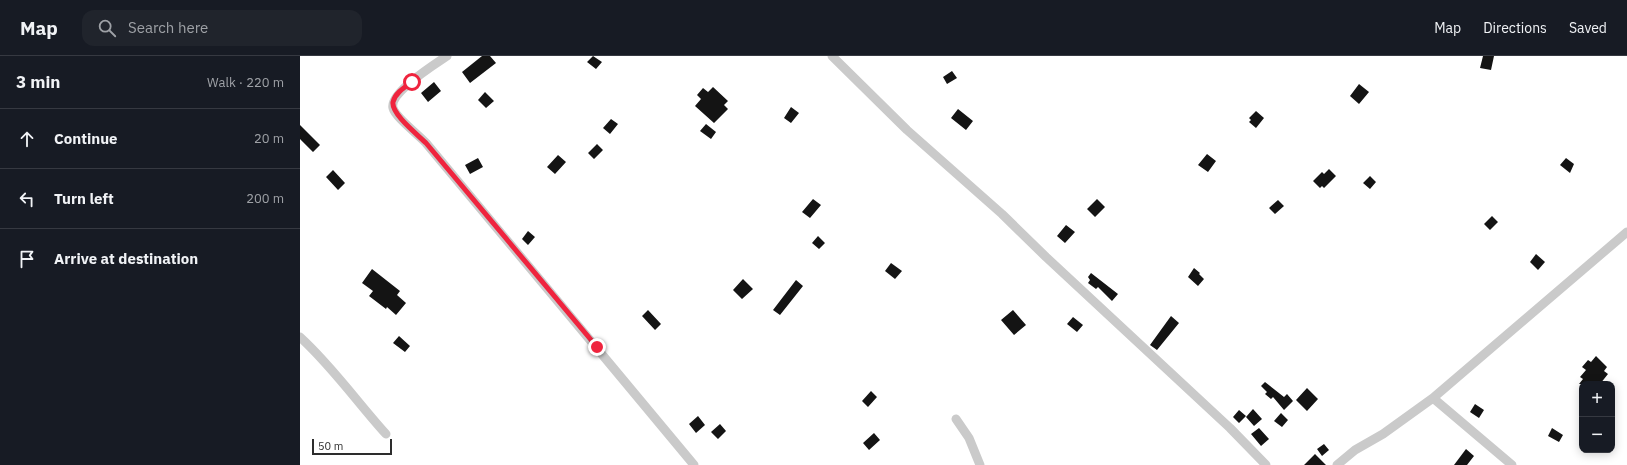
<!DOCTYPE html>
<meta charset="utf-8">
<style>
:root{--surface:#171b24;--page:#20242c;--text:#f1f3f6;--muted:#9ea1a6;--line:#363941}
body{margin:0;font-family:"IBM Plex Sans",sans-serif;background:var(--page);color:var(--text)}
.controls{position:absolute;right:12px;bottom:12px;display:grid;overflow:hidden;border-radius:8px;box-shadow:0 2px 10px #0003}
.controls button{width:36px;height:36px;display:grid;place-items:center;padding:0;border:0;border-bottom:1px solid var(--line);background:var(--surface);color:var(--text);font:20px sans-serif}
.scale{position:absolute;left:12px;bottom:10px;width:80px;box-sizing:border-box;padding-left:4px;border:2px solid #2d2d2d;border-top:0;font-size:11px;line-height:14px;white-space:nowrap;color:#2d2d2d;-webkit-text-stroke:3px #fff;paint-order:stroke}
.stop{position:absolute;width:12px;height:12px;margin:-9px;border:3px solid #ef243e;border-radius:50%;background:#fff}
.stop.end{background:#ef243e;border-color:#fff;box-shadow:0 1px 4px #0008}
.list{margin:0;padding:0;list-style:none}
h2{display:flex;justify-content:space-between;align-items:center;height:52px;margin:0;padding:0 16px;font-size:17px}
h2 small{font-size:13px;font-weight:400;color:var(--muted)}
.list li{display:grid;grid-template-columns:26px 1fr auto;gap:12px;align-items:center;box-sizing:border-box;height:60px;padding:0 16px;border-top:1px solid var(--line)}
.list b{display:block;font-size:15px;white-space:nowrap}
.list em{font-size:13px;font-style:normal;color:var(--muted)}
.icon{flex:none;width:22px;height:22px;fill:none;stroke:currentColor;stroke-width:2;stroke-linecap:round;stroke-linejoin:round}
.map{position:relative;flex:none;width:1327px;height:409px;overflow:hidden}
header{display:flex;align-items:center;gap:24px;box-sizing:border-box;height:56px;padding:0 20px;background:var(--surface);border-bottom:1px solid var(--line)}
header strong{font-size:19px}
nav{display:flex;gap:22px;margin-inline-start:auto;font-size:14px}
.search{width:280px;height:36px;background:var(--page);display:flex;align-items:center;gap:10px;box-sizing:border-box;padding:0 14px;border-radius:12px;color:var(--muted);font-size:15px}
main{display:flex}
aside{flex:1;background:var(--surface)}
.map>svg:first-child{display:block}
.building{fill:#141414}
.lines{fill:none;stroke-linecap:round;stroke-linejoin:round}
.street{stroke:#cacaca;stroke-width:9}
.route{stroke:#ef243e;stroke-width:5}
</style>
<header>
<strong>Map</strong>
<div class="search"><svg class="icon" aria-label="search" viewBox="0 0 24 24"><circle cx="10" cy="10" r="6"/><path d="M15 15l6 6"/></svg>Search here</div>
<nav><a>Map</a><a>Directions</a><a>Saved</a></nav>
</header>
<main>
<aside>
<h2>3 min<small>Walk · 220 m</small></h2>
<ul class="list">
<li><svg class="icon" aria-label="ahead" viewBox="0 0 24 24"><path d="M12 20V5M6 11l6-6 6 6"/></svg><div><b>Continue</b></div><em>20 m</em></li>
<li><svg class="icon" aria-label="left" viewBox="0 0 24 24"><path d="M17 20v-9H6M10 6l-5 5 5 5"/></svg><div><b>Turn left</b></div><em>200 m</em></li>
<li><svg class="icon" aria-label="arrive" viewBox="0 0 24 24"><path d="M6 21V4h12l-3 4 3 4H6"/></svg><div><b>Arrive at destination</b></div></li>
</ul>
</aside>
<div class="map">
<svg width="1327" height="409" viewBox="0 0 1327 409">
<rect width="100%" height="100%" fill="#fff"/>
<!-- building -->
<path class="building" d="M 182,0 L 190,0 L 196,7 L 170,27 L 162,16 Z
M 293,0 L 302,6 L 296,13 L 287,6 Z
M 1183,0 L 1194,0 L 1191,14 L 1180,12 Z
M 652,15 L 657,22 L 647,28 L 643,21 Z
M 134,26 L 141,35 L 128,46 L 121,37 Z
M 1059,28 L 1069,36 L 1059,48 L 1050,40 Z
M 413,31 L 428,45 L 424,49 L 428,53 L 414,67 L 395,50 L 401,43 L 397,39 L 403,32 L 408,36 Z
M 185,36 L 194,45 L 186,52 L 178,44 Z
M 491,51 L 499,57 L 491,67 L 484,62 Z
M 658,53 L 673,65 L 666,74 L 651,62 Z
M 956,55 L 964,62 L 956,72 L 949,66 L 951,64 L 949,62 Z
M 311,63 L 318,68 L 310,78 L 303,72 Z
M 406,68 L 416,76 L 411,83 L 400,75 Z
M 0,69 L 20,89 L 13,96 L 0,83 Z
M 297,88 L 303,94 L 294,103 L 288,97 Z
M 907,98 L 916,105 L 908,116 L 898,109 Z
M 258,99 L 266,106 L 255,118 L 247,111 Z
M 178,102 L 183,111 L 170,118 L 165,109 Z
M 1266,102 L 1274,108 L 1270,117 L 1260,109 Z
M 1029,113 L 1036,120 L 1024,132 L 1022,130 L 1020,132 L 1013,125 L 1022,116 L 1024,118 Z
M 33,114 L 45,127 L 38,134 L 26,121 Z
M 1070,120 L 1076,126 L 1070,133 L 1063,127 Z
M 513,143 L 521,149 L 510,162 L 502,156 Z
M 797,143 L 805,151 L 795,161 L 787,153 Z
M 978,144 L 984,150 L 975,158 L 969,152 Z
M 1192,160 L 1198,166 L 1190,174 L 1184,168 Z
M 766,169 L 775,176 L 765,187 L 757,180 Z
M 228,175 L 235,181 L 228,189 L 222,183 Z
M 518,180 L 525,187 L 519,193 L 512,187 Z
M 1236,198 L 1245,206 L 1238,214 L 1230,206 Z
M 591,207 L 602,215 L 595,223 L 585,215 Z
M 894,212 L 900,217 L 899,218 L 904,223 L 898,230 L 888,221 Z
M 72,213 L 100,235 L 97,239 L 106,247 L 96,259 L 87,251 L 86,253 L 69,240 L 73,235 L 62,227 Z
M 791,217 L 818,238 L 812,245 L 798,231 L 796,233 L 788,227 L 790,224 L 788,221 Z
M 443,223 L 453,233 L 442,243 L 433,234 Z
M 496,224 L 503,230 L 480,259 L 473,254 Z
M 348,254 L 361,268 L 355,274 L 342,260 Z
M 713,254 L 726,269 L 714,279 L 701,264 Z
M 871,260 L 879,267 L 857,294 L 850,289 Z
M 773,261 L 783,269 L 777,276 L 767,268 Z
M 99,280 L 110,290 L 105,296 L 93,287 Z
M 1296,300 L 1307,311 L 1304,315 L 1308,318 L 1300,328 L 1279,328 L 1283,323 L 1280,321 L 1286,314 L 1282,311 L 1288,304 L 1291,306 Z
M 965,326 L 984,341 L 987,338 L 993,345 L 984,354 L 973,341 L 971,343 L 965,338 L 967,336 L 961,330 Z
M 1007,332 L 1018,343 L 1007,355 L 996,344 Z
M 571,335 L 577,341 L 568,351 L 562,345 Z
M 1175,348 L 1184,354 L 1179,362 L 1170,356 Z
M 953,353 L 962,363 L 954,370 L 946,361 Z
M 939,354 L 946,360 L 939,367 L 933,361 Z
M 981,357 L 988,364 L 982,371 L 974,365 Z
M 398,360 L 405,369 L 396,377 L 389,368 Z
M 420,368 L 426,375 L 418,383 L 411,376 Z
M 959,372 L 969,383 L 961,390 L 951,378 Z
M 1252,372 L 1263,379 L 1259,386 L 1248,380 Z
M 574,377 L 580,384 L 569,394 L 563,387 Z
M 1024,388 L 1029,394 L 1022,400 L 1017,393 Z
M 1166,393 L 1174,400 L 1167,409 L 1154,409 Z
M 1015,398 L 1026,409 L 1004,409 Z"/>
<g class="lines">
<!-- street -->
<path class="street" d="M 147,0 C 135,8 89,37 93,52 C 95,61 119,79 126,87 L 394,409
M 532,0 L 607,74 L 702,158 L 746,201 L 930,372 L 966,409
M 0,281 C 32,310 57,346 86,378
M 1133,342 L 1212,409
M 656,363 L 669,382 L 680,409
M 1037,409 L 1055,394 L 1083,378 L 1133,342 L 1327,176"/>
</g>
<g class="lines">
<!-- route -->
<path class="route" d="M 112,26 C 105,31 95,37 93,46 C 91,58 118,79 126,87 L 297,291"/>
</g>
</svg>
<div class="controls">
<button>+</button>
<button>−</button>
</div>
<div class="scale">50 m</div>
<div class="stop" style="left:112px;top:26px"></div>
<div class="stop end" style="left:297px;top:291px"></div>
</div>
</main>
